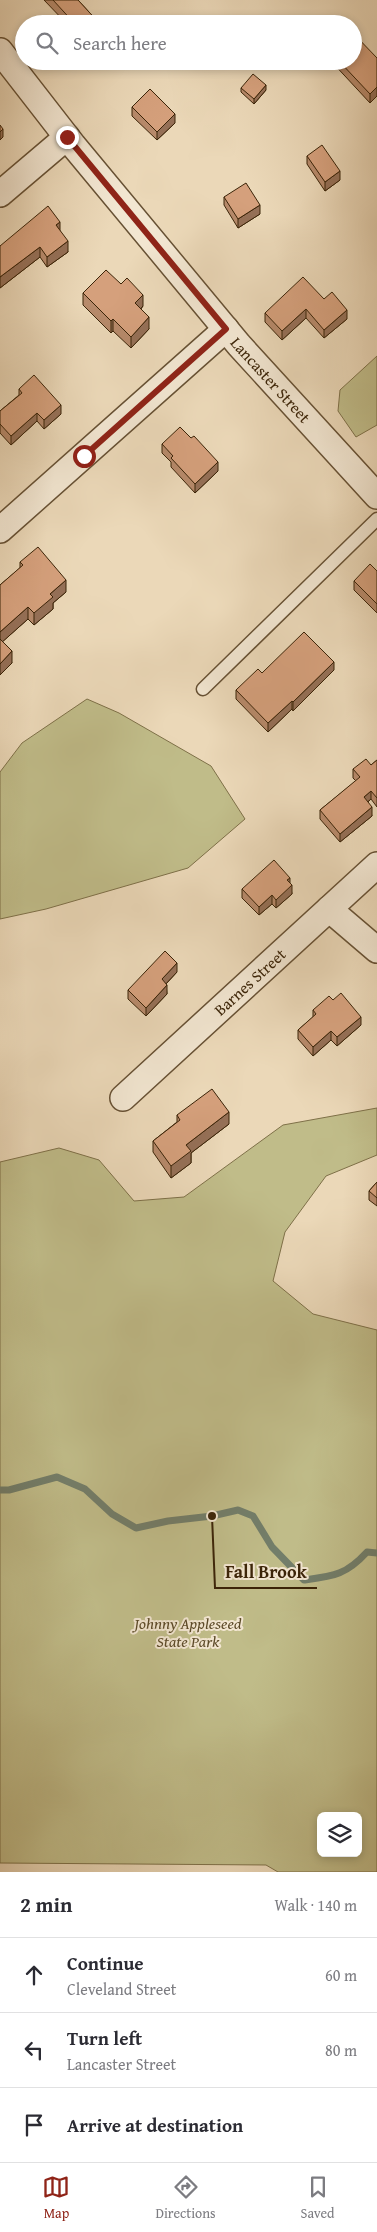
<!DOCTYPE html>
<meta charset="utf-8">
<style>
:root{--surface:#fff;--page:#f7f7f7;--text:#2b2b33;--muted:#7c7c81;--line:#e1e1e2;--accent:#8f2418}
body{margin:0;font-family:"Gentium Book Plus",serif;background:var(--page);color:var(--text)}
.controls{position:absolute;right:15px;bottom:15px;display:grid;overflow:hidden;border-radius:8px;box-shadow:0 2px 8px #0003}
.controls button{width:45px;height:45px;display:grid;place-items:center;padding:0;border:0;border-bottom:1px solid var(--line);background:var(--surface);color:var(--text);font:25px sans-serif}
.stop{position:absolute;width:15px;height:15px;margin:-11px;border:4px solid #8f2418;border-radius:50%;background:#fff}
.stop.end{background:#8f2418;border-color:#fff;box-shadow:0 1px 5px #0008}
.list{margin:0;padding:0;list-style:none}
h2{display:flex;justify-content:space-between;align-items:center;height:65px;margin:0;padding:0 20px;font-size:21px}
h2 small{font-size:16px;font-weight:400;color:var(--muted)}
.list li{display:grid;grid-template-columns:32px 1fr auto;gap:15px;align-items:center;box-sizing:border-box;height:75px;padding:0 20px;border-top:1px solid var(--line)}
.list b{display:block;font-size:19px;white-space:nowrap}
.list p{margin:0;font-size:16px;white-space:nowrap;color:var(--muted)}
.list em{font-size:16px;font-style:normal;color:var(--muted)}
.icon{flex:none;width:28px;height:28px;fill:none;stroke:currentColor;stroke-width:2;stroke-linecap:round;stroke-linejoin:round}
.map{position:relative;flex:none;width:377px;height:1872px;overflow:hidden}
.search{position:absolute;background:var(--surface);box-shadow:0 2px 8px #0003;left:15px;right:15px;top:15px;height:55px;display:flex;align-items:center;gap:12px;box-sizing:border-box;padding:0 18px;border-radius:28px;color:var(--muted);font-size:19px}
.sheet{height:290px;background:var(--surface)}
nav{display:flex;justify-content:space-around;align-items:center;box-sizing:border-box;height:70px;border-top:1px solid var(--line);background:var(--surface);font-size:14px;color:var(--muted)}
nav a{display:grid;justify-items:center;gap:2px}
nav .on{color:var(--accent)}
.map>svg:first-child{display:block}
.green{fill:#c0bc89;stroke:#7e7048;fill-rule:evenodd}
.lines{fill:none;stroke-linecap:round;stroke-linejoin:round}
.stream{stroke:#737e6a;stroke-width:7}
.lane-casing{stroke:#675134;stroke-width:15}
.street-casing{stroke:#675134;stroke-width:28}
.lane{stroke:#f2e6d1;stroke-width:12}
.street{stroke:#f2e6d1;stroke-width:25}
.wall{fill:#b78a6b;stroke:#3b2408}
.shaded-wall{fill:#957057;stroke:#3b2408}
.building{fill:#d5a07c;stroke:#3b2408}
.route{stroke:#8f2418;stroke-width:6}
.labels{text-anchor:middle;stroke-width:4;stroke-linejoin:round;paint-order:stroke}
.street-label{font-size:16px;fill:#3b2408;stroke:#f2e6d1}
.park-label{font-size:16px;font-style:italic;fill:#5c4a28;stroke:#f2e6d1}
.leader{fill:none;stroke:#3b2408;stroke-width:2}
.callout-dot{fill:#3b2408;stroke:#f2e6d1;stroke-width:2}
.callout-label{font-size:18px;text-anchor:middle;font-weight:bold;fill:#3b2408;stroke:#f2e6d1;stroke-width:4;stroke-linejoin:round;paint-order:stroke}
</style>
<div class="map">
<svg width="377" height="1872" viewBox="0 0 377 1872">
<rect width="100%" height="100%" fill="#ebd8b8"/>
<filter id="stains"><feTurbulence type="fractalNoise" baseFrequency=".004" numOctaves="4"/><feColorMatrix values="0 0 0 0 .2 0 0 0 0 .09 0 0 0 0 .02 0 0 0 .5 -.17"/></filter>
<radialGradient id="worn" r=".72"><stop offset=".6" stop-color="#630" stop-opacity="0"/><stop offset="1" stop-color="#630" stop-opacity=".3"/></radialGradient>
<!-- green -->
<path class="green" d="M 377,356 L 377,425 L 356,437 L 338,411 L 340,390 Z
M 87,699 L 119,713 L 211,766 L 245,819 L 188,868 L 46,909 L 0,919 L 0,772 L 22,743 Z
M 377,1108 L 377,1155 L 326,1176 L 285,1232 L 273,1281 L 313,1314 L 377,1330 L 377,1872 L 278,1872 L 266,1865 L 0,1863 L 0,1162 L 59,1148 L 99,1160 L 134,1201 L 184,1197 L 283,1125 ZM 321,1816 L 358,1816 L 358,1853 L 321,1853 Z"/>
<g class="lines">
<!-- stream -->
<path class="stream" d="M 0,1490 L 9,1490 L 57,1477 L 85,1489 L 112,1514 L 136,1528 L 168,1521 L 212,1516 L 238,1510 L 253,1516 L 272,1547 L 304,1580 C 334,1576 346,1575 367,1552 L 377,1553"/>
<!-- lane casing -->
<g class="lane-casing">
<path id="lane" d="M 203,689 L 377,519"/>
</g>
<!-- street casing -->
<g class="street-casing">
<g id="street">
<path id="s1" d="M 0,51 L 73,145 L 239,345 L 377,496"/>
<path d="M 0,194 L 67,137"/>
<path d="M 0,530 L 226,329"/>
<path d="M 329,909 L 377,950"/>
<path id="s2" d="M 123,1098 L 377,865"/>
</g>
</g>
<!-- lane -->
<use href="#lane" class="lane"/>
<!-- street -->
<use href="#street" class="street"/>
</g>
<!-- wall -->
<path class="wall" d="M 44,0 L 78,0 L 100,24 L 67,24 Z
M 377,58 L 377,96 L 370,103 L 331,61 L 353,61 Z
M 241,88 L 266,90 L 254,104 L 241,92 Z
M 132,107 L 175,123 L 157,140 L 132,116 Z
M 307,156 L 340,180 L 325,191 L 307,164 Z
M 224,197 L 260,214 L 238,228 L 224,205 Z
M 60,231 L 68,252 L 47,267 L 40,257 L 0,288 L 0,246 Z
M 83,293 L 143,306 L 141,309 L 149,329 L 131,348 L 113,331 L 111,333 L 83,305 Z
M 324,299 L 347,319 L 324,338 L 306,318 L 282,340 L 265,322 L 265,313 Z
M 19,389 L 61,414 L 44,429 L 37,421 L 11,445 L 0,433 L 0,411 L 19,395 Z
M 162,444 L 218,471 L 195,493 L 171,467 L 171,462 L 162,453 Z
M 20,562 L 66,592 L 53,603 L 53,609 L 34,625 L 28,619 L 2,642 L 12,663 L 0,675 L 0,585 L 20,568 Z
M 377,571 L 377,613 L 354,590 L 354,581 Z
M 334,670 L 293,711 L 292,709 L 268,732 L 236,699 L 236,690 L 262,673 Z
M 377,760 L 377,807 L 371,799 L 368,802 L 372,816 L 340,842 L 320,819 L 320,810 L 356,781 L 353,778 L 353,769 L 371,765 Z
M 290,883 L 292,894 L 276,908 L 272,904 L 259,915 L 242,898 L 242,889 Z
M 177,972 L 166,984 L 167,994 L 146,1016 L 128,999 L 128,990 Z
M 333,1000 L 361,1025 L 337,1046 L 331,1040 L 313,1056 L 298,1039 L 298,1030 L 313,1017 L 313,1010 Z
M 177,1115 L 229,1124 L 191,1153 L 191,1163 L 171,1178 L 153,1152 L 153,1141 L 177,1122 Z
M 377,1182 L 377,1206 L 369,1200 L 369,1191 Z"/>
<!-- shaded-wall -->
<path class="shaded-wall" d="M 266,85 L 266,90 L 254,104 L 254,99 Z
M 377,87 L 377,96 L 370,103 L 370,94 Z
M 175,114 L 175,123 L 157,140 L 157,132 Z
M 3,129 L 3,137 L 0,140 L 0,132 Z
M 340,171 L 340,180 L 325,191 L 325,182 Z
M 260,205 L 260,214 L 238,228 L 238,219 Z
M 60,222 L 60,232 L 56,225 Z
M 68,241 L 68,252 L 47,267 L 47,257 Z
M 40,247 L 40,257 L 0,288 L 0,277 Z
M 143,295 L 143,306 L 135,315 L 135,303 Z
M 306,309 L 306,318 L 282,340 L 282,331 Z
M 347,310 L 347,319 L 324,338 L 324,330 Z
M 149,317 L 149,329 L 131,348 L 131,337 Z
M 113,319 L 113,331 L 111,333 L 111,321 Z
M 61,405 L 61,414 L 44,429 L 44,420 Z
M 37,413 L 37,421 L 11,445 L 11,436 Z
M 218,462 L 218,471 L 195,493 L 195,484 Z
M 66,580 L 66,592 L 53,603 L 53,609 L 34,625 L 34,613 L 50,594 Z
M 28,607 L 28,619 L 0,644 L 0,632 Z
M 12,651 L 12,663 L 0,675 L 0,664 Z
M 334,662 L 334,670 L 293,711 L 293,702 Z
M 292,701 L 292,709 L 268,732 L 268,723 Z
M 371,791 L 371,799 L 364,805 L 364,797 Z
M 372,807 L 372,816 L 340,842 L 340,834 Z
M 290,878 L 290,886 L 292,885 L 292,894 L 276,908 L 276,900 L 287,880 Z
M 272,895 L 272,904 L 259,915 L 259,907 Z
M 177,963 L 177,972 L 162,988 L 162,979 Z
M 167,985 L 167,994 L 146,1016 L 146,1008 Z
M 361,1017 L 361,1025 L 337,1046 L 337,1037 Z
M 331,1031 L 331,1040 L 313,1056 L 313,1047 Z
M 229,1112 L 229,1124 L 191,1153 L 191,1163 L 171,1178 L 171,1166 L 186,1145 Z"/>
<!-- building -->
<path class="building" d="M 53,0 L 78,0 L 100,24 L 75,24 Z
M 353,33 L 377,58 L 377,87 L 370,94 L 339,61 L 353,61 Z
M 253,74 L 266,85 L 254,99 L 241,88 Z
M 150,89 L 175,114 L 157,132 L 132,107 Z
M 0,125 L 3,129 L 0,132 Z
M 322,145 L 340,171 L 325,182 L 307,156 Z
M 246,183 L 260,205 L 238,219 L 224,197 Z
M 48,206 L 60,222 L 56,225 L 68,241 L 47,257 L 40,247 L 0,277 L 0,246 Z
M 106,270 L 121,284 L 127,278 L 143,295 L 135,303 L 149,317 L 131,337 L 113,319 L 111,321 L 83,293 Z
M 303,277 L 324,299 L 332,292 L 347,310 L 324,330 L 306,309 L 282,331 L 265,313 Z
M 34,375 L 61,405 L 44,420 L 37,413 L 11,436 L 0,424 L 0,411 L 22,393 L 19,389 Z
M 180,427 L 191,438 L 194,436 L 218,462 L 195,484 L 171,458 L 173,456 L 162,444 Z
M 38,547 L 66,580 L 50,594 L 53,597 L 34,613 L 28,607 L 0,632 L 0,585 L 23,565 L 20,562 Z
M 370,564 L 377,571 L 377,604 L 354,581 Z
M 304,632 L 334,662 L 293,702 L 292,701 L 268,723 L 236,690 L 258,669 L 262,673 Z
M 0,639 L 12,651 L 0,664 Z
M 366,759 L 371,765 L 377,760 L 377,798 L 371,791 L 364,797 L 372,807 L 340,834 L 320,810 L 360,777 L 353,769 Z
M 274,860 L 290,878 L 287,880 L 292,885 L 276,900 L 272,895 L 259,907 L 242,889 Z
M 165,951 L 177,963 L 162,979 L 167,985 L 146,1008 L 128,990 Z
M 341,993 L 361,1017 L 337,1037 L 331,1031 L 313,1047 L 298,1030 L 316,1014 L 313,1010 L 329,996 L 333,1000 Z
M 212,1089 L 229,1112 L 186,1145 L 191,1151 L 171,1166 L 153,1141 L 180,1120 L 177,1115 Z
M 377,1182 L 377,1198 L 369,1191 Z"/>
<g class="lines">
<!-- route -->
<path class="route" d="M 67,137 L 226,329 L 84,456"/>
</g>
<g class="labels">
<!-- street labels -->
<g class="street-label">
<text dy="6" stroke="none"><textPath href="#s1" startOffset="426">Lancaster Street</textPath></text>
<text dy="6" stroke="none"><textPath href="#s2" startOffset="172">Barnes Street</textPath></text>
</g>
<!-- park labels -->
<g class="park-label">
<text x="188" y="1629">Johnny Appleseed<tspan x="188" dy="18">State Park</tspan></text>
</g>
</g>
<!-- callouts -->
<path class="leader" d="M212 1516L215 1588H317"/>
<circle class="callout-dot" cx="212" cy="1516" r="5"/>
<g class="callout-label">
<text x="266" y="1578">Fall Brook</text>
</g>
<rect width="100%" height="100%" filter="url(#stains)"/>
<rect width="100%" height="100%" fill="url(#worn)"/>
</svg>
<div class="controls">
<button><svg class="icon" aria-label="layers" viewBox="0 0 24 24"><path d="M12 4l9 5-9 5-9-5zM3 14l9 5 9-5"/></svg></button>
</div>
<div class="stop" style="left:84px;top:456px"></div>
<div class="stop end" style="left:67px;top:137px"></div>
<div class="search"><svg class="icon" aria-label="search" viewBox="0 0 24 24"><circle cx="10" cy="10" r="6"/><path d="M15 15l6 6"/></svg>Search here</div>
</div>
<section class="sheet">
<h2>2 min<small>Walk · 140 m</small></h2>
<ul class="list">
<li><svg class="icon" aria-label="ahead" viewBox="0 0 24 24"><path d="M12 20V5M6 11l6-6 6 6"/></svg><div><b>Continue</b><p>Cleveland Street</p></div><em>60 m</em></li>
<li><svg class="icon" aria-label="left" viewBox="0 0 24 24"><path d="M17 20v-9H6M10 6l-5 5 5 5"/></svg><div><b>Turn left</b><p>Lancaster Street</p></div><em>80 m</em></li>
<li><svg class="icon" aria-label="arrive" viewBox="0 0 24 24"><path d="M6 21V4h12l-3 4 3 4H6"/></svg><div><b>Arrive at destination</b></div></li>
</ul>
</section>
<nav>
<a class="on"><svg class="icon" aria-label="map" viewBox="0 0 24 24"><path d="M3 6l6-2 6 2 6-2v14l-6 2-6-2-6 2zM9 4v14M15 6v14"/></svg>Map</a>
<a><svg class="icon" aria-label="directions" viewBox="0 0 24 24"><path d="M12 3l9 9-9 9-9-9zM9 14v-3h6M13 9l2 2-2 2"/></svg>Directions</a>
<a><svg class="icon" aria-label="saved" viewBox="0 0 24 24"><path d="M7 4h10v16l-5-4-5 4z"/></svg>Saved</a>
</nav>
